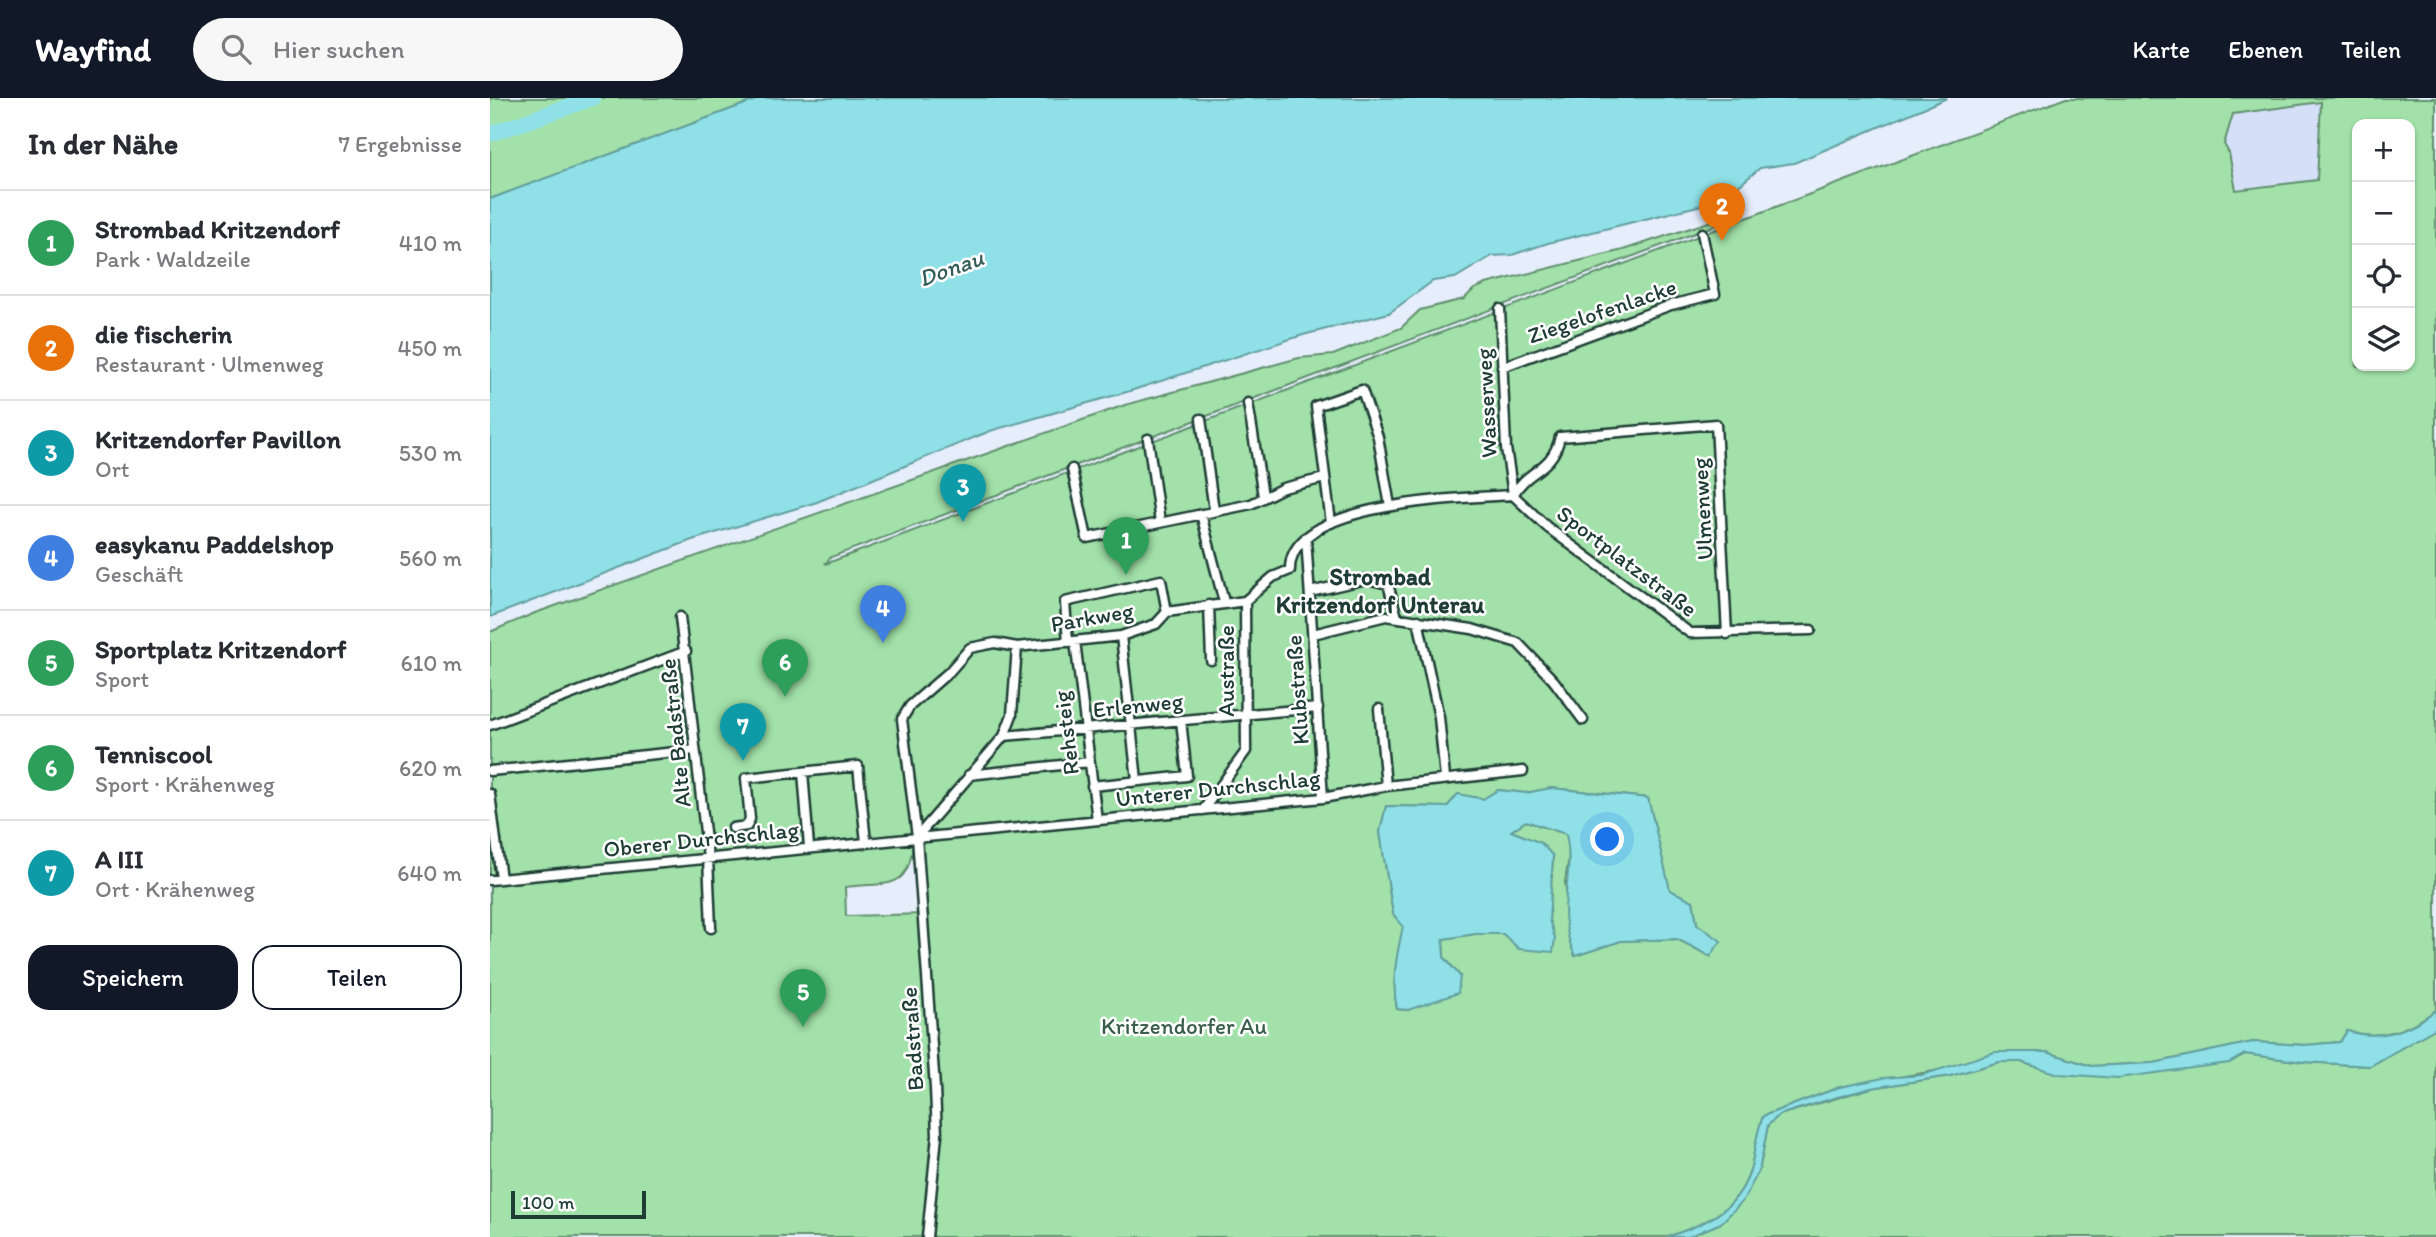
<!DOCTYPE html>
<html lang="de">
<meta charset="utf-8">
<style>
:root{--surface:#fff;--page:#f7f7f7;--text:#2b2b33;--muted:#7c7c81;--line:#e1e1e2;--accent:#111827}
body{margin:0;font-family:Itim,sans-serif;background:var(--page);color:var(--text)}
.controls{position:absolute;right:21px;top:21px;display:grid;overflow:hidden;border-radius:14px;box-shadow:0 2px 5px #0004}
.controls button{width:63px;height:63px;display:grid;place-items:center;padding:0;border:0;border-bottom:2px solid var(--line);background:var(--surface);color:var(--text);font:35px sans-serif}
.scale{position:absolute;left:21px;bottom:18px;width:135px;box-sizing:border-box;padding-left:7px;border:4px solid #1f3d34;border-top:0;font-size:19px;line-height:24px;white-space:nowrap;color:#1f3d34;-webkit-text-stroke:5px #fff;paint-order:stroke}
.you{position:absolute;left:1118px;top:742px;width:24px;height:24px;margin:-18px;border:5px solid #fff;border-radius:50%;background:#1a73e8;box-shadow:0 0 0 10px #1a73e833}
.badge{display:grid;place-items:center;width:46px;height:46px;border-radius:50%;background:var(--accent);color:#fff;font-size:23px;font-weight:700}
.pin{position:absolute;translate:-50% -58px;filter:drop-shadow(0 2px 4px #0008)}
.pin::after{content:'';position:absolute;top:37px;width:24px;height:21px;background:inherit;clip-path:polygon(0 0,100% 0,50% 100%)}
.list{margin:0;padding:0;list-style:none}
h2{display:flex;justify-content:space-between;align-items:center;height:91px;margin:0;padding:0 28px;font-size:30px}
h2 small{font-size:23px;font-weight:400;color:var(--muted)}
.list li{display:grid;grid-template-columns:46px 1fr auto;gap:21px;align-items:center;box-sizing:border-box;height:105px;padding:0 28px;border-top:2px solid var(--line)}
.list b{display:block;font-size:26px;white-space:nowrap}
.list p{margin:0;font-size:23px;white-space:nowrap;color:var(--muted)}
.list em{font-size:23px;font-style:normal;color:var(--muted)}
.actions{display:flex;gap:14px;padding:21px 28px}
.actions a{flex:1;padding:16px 0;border:2px solid var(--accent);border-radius:21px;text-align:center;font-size:24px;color:var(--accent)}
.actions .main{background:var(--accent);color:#fff}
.icon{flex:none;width:38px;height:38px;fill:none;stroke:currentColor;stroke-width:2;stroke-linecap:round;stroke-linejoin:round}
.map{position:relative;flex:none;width:1946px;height:1139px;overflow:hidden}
header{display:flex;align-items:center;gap:42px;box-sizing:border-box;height:98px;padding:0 35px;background:var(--accent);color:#fff}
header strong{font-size:33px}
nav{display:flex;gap:38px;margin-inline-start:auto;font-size:24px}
.search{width:490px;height:63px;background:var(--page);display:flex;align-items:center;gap:18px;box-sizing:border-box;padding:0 24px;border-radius:38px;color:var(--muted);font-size:26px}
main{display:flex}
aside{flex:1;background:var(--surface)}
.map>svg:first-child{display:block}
.built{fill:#d5e0f8}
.green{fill:#a2e1a9;stroke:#608f6e;stroke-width:2;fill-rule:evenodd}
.water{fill:#8fe1e7;stroke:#629f9f;stroke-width:2}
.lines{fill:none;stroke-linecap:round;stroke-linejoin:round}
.river{stroke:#8fe1e7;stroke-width:16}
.street-casing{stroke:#1f3d34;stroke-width:13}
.street{stroke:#fff;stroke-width:8}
.labels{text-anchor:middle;stroke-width:5;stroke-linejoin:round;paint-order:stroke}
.street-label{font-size:23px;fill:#1f3d34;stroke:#fff}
.park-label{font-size:23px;fill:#395e4b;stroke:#fff}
.water-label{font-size:24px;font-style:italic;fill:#355e58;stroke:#fff}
.neighbourhood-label{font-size:24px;font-weight:bold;fill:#1f3d34;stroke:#fff}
</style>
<header>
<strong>Wayfind</strong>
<div class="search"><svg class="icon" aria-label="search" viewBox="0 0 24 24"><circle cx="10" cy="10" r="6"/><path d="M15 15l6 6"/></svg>Hier suchen</div>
<nav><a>Karte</a><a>Ebenen</a><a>Teilen</a></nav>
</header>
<main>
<aside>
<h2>In der Nähe<small>7 Ergebnisse</small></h2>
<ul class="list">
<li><span class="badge" style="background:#2e9e5b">1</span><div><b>Strombad Kritzendorf</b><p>Park · Waldzeile</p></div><em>410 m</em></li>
<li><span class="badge" style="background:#e8710a">2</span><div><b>die fischerin</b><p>Restaurant · Ulmenweg</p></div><em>450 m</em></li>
<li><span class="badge" style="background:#0f9aa8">3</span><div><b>Kritzendorfer Pavillon</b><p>Ort</p></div><em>530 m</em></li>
<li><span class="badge" style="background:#3f7fe0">4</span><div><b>easykanu Paddelshop</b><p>Geschäft</p></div><em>560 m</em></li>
<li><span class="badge" style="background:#2e9e5b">5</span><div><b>Sportplatz Kritzendorf</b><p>Sport</p></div><em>610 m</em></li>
<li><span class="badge" style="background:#2e9e5b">6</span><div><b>Tenniscool</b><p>Sport · Krähenweg</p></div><em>620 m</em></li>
<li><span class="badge" style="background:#0f9aa8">7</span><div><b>A III</b><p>Ort · Krähenweg</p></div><em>640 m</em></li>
</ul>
<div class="actions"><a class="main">Speichern</a><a>Teilen</a></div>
</aside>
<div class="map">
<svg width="1946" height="1139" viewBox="0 0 1946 1139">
<rect width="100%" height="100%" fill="#e6edfb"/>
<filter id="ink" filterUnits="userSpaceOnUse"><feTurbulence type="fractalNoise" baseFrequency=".0143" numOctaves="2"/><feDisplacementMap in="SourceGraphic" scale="14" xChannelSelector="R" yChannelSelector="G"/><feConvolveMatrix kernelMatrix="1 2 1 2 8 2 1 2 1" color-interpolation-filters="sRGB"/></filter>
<g filter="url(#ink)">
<!-- built -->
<path class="built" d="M 1831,4 L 1827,82 L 1746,93 L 1739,55 L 1734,46 L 1743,16 Z"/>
<!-- green -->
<path class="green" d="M 0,0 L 271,0 L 0,101 Z
M 1576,0 L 1946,0 L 1946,912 C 1918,932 1891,943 1857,933 L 1850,944 L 1815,947 L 1763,944 L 1664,965 L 1601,968 L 1557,954 L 1350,989 L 1273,1018 C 1267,1034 1265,1049 1262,1065 C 1252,1111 1216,1126 1177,1139 L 0,1139 L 0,534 L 45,515 L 635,307 L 809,260 L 843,257 L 911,230 L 930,212 L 974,201 L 984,191 L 996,186 L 1133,152 L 1246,115 L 1250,118 L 341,459 L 335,466 ZM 1831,4 L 1827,82 L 1746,92 L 1739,55 L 1734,46 L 1743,16 ZM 1867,26 L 1920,26 L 1920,268 L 1867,268 ZM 1061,690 L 1158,700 L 1180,793 L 1203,803 L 1207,826 L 1220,858 L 1187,841 L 1131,843 L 1085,858 L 1075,784 L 1080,752 L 1076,736 L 1036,723 L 1021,733 L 1051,745 L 1063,758 L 1059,822 L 1065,840 L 1029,851 L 1013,836 L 985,836 L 953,841 L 954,859 L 970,878 L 918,912 L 907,911 C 901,882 907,856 914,828 L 903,816 L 890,734 L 896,708 L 957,709 L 968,696 L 993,701 L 1008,692 L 1036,695 ZM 834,698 L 430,743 L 436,816 L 356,818 L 355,789 C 400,783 420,796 424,737 Z
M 1946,930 L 1946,1139 L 1198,1139 L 1231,1125 L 1269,1073 L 1278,1027 L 1289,1017 L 1381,990 L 1460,978 L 1509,964 L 1531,964 L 1569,976 L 1739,965 L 1755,956 L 1814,964 L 1880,968 Z"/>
<!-- water -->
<path class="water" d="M 271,0 L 1457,0 L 1304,65 L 1270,70 L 1232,102 L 1058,145 L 1022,157 L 1002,158 L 965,180 L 943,183 L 899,215 L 813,237 L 640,293 L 500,333 L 327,404 L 202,442 L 0,519 L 0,101 Z
M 1061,690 L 1158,700 L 1180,792 L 1203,803 L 1207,826 L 1231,843 L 1220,858 L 1187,841 L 1131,843 L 1085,858 C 1063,810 1086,779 1076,736 L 1036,723 L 1021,733 L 1051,745 L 1063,758 L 1059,822 L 1065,840 L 1063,854 L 1029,851 L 1013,836 L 985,836 L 953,841 L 954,859 L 970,878 L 968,895 L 918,912 L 907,911 C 901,882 907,856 913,828 L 903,816 L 890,734 L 896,708 L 957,709 L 968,696 L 993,701 L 1008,692 L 1036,695 Z
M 1946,912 L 1946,930 L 1880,968 L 1814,964 L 1755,956 L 1739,965 L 1628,980 L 1569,976 L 1531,964 L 1509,964 L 1460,978 L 1381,990 L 1344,1000 L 1289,1017 L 1278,1027 L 1269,1073 L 1252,1104 L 1231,1125 L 1198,1139 L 1177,1139 C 1216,1126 1252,1111 1262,1065 C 1265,1049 1267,1034 1273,1018 L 1350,989 L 1393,980 L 1432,977 L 1505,954 L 1557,954 L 1601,968 L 1664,965 L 1763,944 L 1815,947 L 1850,944 L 1857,933 C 1892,943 1918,933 1946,912 Z"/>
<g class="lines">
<!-- river -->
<path class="river" d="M 0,36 L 103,0"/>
<!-- street casing -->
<g class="street-casing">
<path id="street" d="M 1010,211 L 1016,350 L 1023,396
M 1012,269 L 1181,207 L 1225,196 L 1212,135
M 758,305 L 773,398
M 711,321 L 724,412
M 658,341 L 670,424
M 582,371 L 597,440 L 761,406 L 793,390 L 835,380
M 1023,397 C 1038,370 1062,374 1070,339 L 1226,326 L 1237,536
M 1023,397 L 1057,429 L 1200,535 L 1321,532
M 711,416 L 734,504
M 841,425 L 826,308 L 872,292 L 888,339 L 900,408
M 816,439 L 833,700
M 820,494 L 877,481 L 898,486 L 907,519
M 719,507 L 721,562
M 190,519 L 218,760 L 221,830
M 928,522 L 949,619 L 955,680
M 823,536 L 896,518 L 982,531 L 1028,545 L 1064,583 L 1093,622
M 631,538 L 647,682
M 585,543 L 607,722
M 578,544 L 575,504 L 671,482 L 677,514
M 889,611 L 896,688
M 0,627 L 196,553
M 514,638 L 828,610
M 0,673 L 205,652
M 313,674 L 319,749
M 479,677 L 599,664
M 602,688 L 697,678 L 691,622
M 0,696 L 11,781
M 713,712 L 756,653 L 755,503 L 783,479 L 800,472 C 799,403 973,400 1023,397
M 243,730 L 257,728 L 260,721 L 256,680 L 368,668 L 376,744
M 427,739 L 514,638 L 522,617 L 527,549
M 0,782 L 833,700 L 896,688 L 1033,673
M 437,1139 L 447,1037 L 445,990 L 427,739 L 412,621 L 420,608 L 459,574 L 480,550 L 505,545 L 527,549 L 631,538 L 666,526 L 677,514 L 755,503"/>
</g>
<!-- street -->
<use href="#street" class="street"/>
</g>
</g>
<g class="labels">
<!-- street labels -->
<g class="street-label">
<text transform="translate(1112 213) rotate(-19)" y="8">Ziegelofenlacke</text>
<text transform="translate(996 305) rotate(-93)" y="8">Wasserweg</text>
<text transform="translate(1212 411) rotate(-93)" y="8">Ulmenweg</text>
<text transform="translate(1137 463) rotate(37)" y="8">Sportplatzstraße</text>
<text transform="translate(602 519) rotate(-10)" y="8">Parkweg</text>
<text transform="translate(736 573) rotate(-90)" y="8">Austraße</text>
<text transform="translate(807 592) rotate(-94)" y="8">Klubstraße</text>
<text transform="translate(648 607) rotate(-6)" y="8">Erlenweg</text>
<text transform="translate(185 635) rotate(-96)" y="8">Alte Badstraße</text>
<text transform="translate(576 635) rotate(-97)" y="8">Rehsteig</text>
<text transform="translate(728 690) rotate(-6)" y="8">Unterer Durchschlag</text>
<text transform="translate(211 741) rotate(-6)" y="8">Oberer Durchschlag</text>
<text transform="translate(422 941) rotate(-94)" y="8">Badstraße</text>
</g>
<!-- park labels -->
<g class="park-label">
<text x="694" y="936">Kritzendorfer Au</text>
</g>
<!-- water labels -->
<g class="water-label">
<text transform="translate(461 170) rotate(-20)" y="8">Donau</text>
</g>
<!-- neighbourhood labels -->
<g class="neighbourhood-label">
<text x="890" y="487">Strombad<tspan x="890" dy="28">Kritzendorf Unterau</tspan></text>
</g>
</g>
</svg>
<div class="controls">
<button>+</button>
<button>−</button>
<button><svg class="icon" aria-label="locate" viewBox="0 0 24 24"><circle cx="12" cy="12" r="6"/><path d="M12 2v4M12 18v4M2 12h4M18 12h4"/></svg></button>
<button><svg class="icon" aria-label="layers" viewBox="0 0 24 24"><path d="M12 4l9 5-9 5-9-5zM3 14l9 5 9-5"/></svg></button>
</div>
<div class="scale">100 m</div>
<div class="you"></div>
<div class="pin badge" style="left:636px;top:477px;background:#2e9e5b">1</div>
<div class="pin badge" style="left:1232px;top:143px;background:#e8710a">2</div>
<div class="pin badge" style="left:473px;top:424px;background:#0f9aa8">3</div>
<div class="pin badge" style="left:393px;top:545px;background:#3f7fe0">4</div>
<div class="pin badge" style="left:313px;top:929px;background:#2e9e5b">5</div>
<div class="pin badge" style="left:295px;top:599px;background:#2e9e5b">6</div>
<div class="pin badge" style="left:253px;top:663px;background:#0f9aa8">7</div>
</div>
</main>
